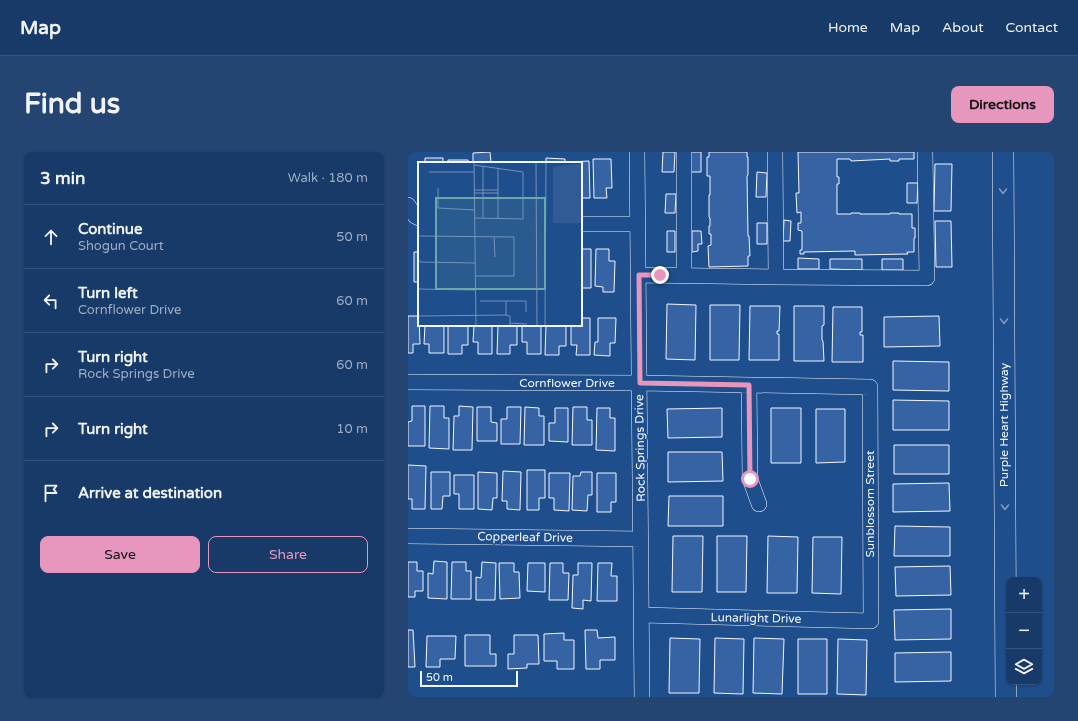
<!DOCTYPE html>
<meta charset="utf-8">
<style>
:root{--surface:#173a69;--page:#244571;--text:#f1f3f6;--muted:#9eadc0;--line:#36547d;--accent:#e797bd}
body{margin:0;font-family:"Varela Round",sans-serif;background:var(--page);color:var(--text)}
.controls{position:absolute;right:12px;bottom:12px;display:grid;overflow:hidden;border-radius:8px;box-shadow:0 1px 3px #0004}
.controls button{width:36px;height:36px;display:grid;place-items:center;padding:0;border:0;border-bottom:1px solid var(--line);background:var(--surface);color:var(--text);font:20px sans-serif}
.scale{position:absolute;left:12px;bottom:10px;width:98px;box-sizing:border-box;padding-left:4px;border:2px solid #f2f6ff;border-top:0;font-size:11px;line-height:14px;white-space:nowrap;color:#f2f6ff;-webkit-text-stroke:3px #1f4e8c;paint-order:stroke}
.stop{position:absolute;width:12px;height:12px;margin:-9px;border:3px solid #e797bd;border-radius:50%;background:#fff}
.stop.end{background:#e797bd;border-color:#fff;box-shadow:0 1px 4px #0008}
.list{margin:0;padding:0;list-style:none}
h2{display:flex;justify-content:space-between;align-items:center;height:52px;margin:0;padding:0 16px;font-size:17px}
h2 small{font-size:13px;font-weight:400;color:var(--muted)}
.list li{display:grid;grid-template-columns:26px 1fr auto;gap:12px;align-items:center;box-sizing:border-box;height:64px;padding:0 16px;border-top:1px solid var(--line)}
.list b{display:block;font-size:15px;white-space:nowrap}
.list p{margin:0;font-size:13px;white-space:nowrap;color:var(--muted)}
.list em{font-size:13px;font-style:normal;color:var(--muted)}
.actions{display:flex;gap:8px;padding:12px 16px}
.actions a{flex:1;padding:9px 0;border:1px solid var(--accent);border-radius:8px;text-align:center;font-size:14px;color:var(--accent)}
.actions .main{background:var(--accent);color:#111}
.icon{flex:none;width:22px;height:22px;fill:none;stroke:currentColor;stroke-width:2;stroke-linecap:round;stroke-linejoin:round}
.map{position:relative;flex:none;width:646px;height:545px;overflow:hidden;border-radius:8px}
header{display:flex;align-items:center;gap:24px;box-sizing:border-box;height:56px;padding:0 20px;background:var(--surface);border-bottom:1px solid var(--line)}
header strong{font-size:19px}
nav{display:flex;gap:22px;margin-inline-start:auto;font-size:14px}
.intro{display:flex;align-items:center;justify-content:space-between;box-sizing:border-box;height:96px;padding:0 24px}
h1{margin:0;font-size:28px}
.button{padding:10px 18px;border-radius:8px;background:var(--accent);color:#111;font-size:14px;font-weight:700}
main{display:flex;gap:24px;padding:0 24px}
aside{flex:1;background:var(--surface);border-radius:8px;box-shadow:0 1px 3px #0004}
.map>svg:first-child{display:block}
.building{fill:#3563a3;stroke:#f2f6ff}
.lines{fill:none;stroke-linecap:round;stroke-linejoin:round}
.minor-casing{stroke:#f2f6ff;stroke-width:16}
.highway-casing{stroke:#f2f6ff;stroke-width:22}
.minor{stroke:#1f4e8c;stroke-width:15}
.highway{stroke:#1f4e8c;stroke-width:21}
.oneway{stroke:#7e9ac0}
.route{stroke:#e797bd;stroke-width:5}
.labels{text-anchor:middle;stroke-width:3;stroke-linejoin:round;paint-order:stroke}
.street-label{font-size:12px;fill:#f2f6ff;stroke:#1f4e8c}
.inset-road{fill:none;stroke:#7391ba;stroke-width:1}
.view{fill:#6aa9a8;fill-opacity:0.15;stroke:#6aa9a8;stroke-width:2}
.inset-edge{fill:none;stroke:#f2f6ff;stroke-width:2}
</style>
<header>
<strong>Map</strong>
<nav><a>Home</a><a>Map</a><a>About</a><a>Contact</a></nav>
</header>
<div class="intro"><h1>Find us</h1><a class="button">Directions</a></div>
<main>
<aside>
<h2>3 min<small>Walk · 180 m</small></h2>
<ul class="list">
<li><svg class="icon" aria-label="ahead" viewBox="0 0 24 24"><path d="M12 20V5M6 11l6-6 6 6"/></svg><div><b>Continue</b><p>Shogun Court</p></div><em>50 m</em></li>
<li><svg class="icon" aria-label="left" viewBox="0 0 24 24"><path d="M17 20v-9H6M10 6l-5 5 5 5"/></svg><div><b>Turn left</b><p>Cornflower Drive</p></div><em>60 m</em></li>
<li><svg class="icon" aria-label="right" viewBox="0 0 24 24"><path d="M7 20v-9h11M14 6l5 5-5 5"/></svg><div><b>Turn right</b><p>Rock Springs Drive</p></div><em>60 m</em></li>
<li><svg class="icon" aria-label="right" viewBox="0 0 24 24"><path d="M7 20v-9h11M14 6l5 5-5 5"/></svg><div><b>Turn right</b></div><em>10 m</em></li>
<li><svg class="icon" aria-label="arrive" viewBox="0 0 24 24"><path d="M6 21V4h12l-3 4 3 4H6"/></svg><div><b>Arrive at destination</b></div></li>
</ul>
<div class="actions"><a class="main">Save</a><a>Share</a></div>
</aside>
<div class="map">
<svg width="646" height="545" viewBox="0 0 646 545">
<rect width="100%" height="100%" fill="#1f4e8c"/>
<!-- building -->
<path class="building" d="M 82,0 L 83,11 L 65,11 L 65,1 Z
M 255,0 L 267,0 L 266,20 L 254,20 Z
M 283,0 L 293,0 L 293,20 L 283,20 Z
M 301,0 L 339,0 L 339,5 L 340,5 L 340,23 L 339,24 L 340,84 L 341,84 L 342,104 L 340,104 L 340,114 L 301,115 L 300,94 L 303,93 L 303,82 L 301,82 L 301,74 L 302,74 L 302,66 L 301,65 L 301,43 L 302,43 L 302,24 L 299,24 L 299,5 L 301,5 Z
M 390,0 L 506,0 L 506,7 L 491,7 L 491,9 L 482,9 L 482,7 L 443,9 L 442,7 L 429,7 L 429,25 L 431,25 L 431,32 L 429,32 L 429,62 L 443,62 L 443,61 L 452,61 L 452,62 L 482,62 L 482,61 L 491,61 L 491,62 L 504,62 L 504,76 L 507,76 L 507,86 L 506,86 L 506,100 L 499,100 L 500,102 L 447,103 L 447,99 L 396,100 L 396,102 L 392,102 L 392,98 L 394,98 L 394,79 L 390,78 L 390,71 L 393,71 L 393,60 L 389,61 L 388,41 L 391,41 Z
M 17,6 L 35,6 L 35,11 L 17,11 Z
M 138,6 L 157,7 L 157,11 L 138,11 Z
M 185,7 L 203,7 L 204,36 L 198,36 L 199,46 L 186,46 Z
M 40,8 L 60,8 L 60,11 L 40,11 Z
M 181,9 L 182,46 L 173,46 L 173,11 L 161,11 L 161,10 Z
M 527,12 L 544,12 L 543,59 L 526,59 Z
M 349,20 L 359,21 L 358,45 L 348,45 Z
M 499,31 L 510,31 L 509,51 L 499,51 Z
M 258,42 L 268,42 L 267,61 L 257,61 Z
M 376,68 L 383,69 L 382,89 L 375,89 Z
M 527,69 L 543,69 L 544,115 L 528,115 Z
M 349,71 L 359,71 L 359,92 L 349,92 Z
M 259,79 L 267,79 L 267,100 L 259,100 Z
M 284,79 L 293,79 L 294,92 L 290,92 L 290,99 L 284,100 Z
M 173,97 L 183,97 L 183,136 L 173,136 Z
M 188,97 L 201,97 L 201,109 L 207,109 L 206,140 L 195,140 L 195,135 L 187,134 Z
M 6,100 L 11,100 L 11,130 L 6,130 Z
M 390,106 L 411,107 L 411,117 L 390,117 Z
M 422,107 L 454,107 L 454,118 L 422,117 Z
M 474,107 L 495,107 L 495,118 L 474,118 Z
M 259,152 L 288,153 L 287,208 L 258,207 Z
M 302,153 L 332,153 L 331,208 L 302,208 Z
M 342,154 L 372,154 L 371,179 L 369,179 L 369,182 L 371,182 L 371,208 L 341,208 Z
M 386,154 L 416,154 L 416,173 L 414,174 L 414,188 L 415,189 L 416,209 L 386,209 Z
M 425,155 L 454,155 L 454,180 L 452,180 L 452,183 L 455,183 L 455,210 L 424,210 Z
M 0,164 L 11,164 L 12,192 L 5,192 L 5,201 L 0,201 Z
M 531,164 L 532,194 L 476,195 L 476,165 Z
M 173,166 L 182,166 L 182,203 L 168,203 L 169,193 L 163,193 L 163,173 L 173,173 Z
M 190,166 L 208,166 L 207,191 L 202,191 L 202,204 L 186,203 L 187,190 L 190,190 Z
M 17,173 L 36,173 L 36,201 L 21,201 L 21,192 L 16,192 Z
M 40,173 L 60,173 L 60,193 L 54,193 L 54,202 L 40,202 Z
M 66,173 L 84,173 L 84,202 L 70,202 L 70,190 L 65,190 Z
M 90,173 L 109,174 L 109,193 L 102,193 L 102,202 L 89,202 Z
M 114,173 L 133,173 L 133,202 L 119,202 L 119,190 L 114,190 Z
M 138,173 L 158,173 L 158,194 L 151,194 L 151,203 L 137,203 Z
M 485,209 L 541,210 L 541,239 L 485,238 Z
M 485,248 L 541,249 L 541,278 L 485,278 Z
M 4,254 L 17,254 L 17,294 L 0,294 L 0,270 L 4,269 Z
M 22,254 L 36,254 L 36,266 L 41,266 L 41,297 L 21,296 Z
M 51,254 L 65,255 L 64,298 L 45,298 L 46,264 L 51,264 Z
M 69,255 L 83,255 L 83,270 L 89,271 L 89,289 L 69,289 Z
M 99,255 L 113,255 L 112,292 L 93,292 L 93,267 L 99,267 Z
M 117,255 L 131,256 L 131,264 L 136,264 L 136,293 L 116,293 Z
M 165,255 L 179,255 L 179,268 L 184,268 L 184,293 L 164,293 Z
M 147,256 L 160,256 L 160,290 L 141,289 L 141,271 L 147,271 Z
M 189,256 L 202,256 L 202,266 L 207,266 L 207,299 L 188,298 Z
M 314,256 L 314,285 L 260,286 L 259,257 Z
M 363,256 L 393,256 L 393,311 L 363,311 Z
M 408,257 L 437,257 L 437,310 L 408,311 Z
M 486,293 L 541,293 L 541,322 L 486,322 Z
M 260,300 L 314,300 L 315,329 L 260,330 Z
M 0,313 L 18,314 L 17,357 L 4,357 L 4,347 L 0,347 Z
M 119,318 L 137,318 L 137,346 L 131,346 L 131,358 L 119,358 Z
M 95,319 L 113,320 L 112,358 L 99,357 L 99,349 L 94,349 Z
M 23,320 L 42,320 L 42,344 L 35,344 L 34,357 L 23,357 Z
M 70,320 L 89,321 L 89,346 L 85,346 L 84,358 L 70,357 Z
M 173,320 L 184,320 L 184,343 L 180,343 L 179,359 L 164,358 L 165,324 L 172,324 Z
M 141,321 L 162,321 L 161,359 L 146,358 L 146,346 L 141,346 Z
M 189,321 L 208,321 L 208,350 L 203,350 L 203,360 L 189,360 Z
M 46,323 L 66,323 L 66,357 L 51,357 L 51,342 L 46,342 Z
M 541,331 L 542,359 L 485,360 L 485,332 Z
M 261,344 L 315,344 L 315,374 L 260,374 Z
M 487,374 L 542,375 L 542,404 L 486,404 Z
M 265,384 L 295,384 L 294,440 L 264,440 Z
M 309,384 L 339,384 L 338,440 L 309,440 Z
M 360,384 L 390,385 L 389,441 L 359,441 Z
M 405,385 L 434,385 L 433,442 L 404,441 Z
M 26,409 L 39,410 L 39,447 L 20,446 L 20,421 L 25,422 Z
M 0,410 L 9,410 L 9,419 L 15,419 L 15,439 L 7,439 L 7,445 L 0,445 Z
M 44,410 L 58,410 L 58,419 L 63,419 L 63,447 L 43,447 Z
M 74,410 L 88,411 L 87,448 L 68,448 L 68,425 L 73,426 Z
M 91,411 L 106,411 L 106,420 L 111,420 L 112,446 L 92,447 Z
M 120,411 L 137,411 L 137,440 L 119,439 Z
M 142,411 L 155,411 L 155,421 L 161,421 L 160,448 L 141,448 Z
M 170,411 L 184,411 L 183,449 L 175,448 L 175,457 L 164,456 L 165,423 L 170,423 Z
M 190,411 L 204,411 L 203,424 L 209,424 L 209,449 L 189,449 Z
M 542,414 L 543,443 L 488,444 L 487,415 Z
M 543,457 L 543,487 L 487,488 L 486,458 Z
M 0,478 L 5,478 L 7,515 L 0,515 Z
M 177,478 L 189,478 L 190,486 L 207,485 L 207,508 L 192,508 L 192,517 L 178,517 Z
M 156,481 L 156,488 L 166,488 L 166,517 L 149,517 L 149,509 L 136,509 L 136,482 Z
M 57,483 L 82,483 L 82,502 L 88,502 L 88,514 L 57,514 Z
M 106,483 L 130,483 L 131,512 L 119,512 L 119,516 L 100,517 L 100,502 L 106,502 Z
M 19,484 L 48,484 L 47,507 L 32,507 L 32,515 L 18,515 Z
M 262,486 L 292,487 L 291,541 L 261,541 Z
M 307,486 L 336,487 L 335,542 L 306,541 Z
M 346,486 L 376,487 L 374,542 L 345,541 Z
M 390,487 L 419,487 L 419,542 L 390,542 Z
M 430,487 L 459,488 L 458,543 L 429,542 Z
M 543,500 L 543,529 L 487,530 L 487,501 Z"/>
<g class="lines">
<!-- minor casing -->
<g class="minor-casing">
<path id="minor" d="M 229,0 L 234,545
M 276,0 L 276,123
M 367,0 L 368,125
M 0,53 L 7,64 L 11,66
M 173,72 L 230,72
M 231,123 L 368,125 L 519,126 L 517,0
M 0,230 L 232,231 L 462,235 L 463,469 L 234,463
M 341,233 L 342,327 L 351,352
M 0,384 L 233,387"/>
</g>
<!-- highway casing -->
<g class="highway-casing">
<path id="highway" d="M 595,0 L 598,545"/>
</g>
<!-- minor -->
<use href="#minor" class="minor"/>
<!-- highway -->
<use href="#highway" class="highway"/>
</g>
<!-- one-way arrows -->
<defs><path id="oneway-chevron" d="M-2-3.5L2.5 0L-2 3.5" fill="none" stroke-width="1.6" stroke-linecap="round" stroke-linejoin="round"/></defs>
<g class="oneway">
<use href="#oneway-chevron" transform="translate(595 39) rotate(90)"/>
<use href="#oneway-chevron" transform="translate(596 169) rotate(90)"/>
<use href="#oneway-chevron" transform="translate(597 355) rotate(90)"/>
</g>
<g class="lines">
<!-- route -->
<path class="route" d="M 252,123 L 231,123 L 232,231 L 341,233 L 342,327"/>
</g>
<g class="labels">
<!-- street labels -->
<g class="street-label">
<text x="159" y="235">Cornflower Drive</text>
<text transform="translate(596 273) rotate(-90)" y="4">Purple Heart Highway</text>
<text transform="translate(232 296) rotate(-91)" y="4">Rock Springs Drive</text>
<text transform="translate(462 352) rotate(-90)" y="4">Sunblossom Street</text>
<text transform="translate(117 385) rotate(1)" y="4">Copperleaf Drive</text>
<text transform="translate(348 466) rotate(1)" y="4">Lunarlight Drive</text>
</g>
</g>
<!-- overview -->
<g transform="translate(10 10)">
<rect width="164" height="164" fill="#1f4e8c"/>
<path d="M 164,1 L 164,61 L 135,61 L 135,5 Z" fill="#305b95"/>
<path class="inset-road" d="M 56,0 L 58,164M 118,0 L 119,164M 56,3 L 105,10 L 105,57 L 57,56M 65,4 L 65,56M 11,10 L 56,10M 20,26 L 20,46 L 57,48M 57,28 L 80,28M 57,31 L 80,31M 80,57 L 80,7M 0,74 L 96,75 L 96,114 L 58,114M 76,75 L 77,95M 0,98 L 3,100 L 58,101M 0,127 L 58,128M 62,139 L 108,139 L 108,150M 88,153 L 88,139M 0,154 L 88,153 L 92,154 L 92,164M 92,161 L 109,162M 127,164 L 128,0"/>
<path class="view" d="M 18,36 L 127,36 L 127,127 L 18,127 Z"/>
<rect width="164" height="164" class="inset-edge"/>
</g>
</svg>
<div class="controls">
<button>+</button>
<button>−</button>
<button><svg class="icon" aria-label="layers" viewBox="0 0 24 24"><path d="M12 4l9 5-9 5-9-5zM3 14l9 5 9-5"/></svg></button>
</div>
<div class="scale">50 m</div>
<div class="stop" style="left:342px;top:327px"></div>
<div class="stop end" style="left:252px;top:123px"></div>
</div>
</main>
